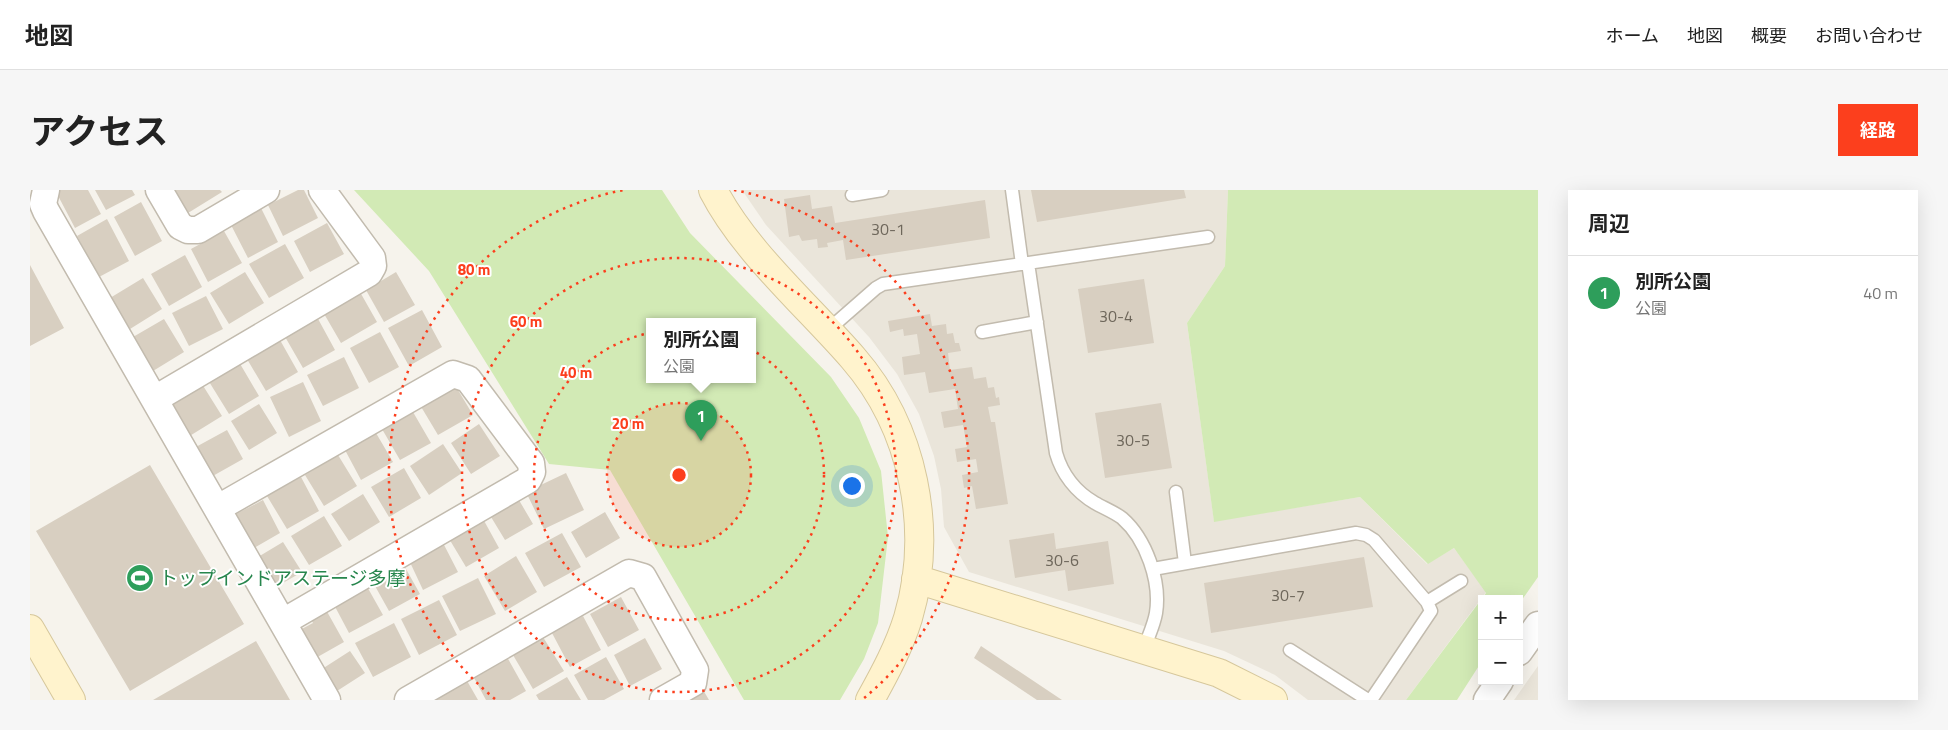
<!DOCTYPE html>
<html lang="ja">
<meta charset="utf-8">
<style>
:root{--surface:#fff;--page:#f6f6f6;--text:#222;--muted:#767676;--line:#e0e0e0;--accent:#fc3f1d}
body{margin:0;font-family:"Titillium Web","Noto Sans JP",sans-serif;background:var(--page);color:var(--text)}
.controls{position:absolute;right:15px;bottom:15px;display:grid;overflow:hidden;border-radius:0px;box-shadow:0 5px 20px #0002}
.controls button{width:45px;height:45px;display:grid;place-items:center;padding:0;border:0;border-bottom:1px solid var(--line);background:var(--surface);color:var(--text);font:25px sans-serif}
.you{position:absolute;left:821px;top:295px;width:18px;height:18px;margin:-12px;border:4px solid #fff;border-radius:50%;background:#1a73e8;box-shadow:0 0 0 8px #1a73e833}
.badge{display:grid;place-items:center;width:32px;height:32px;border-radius:50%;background:var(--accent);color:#fff;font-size:16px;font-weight:700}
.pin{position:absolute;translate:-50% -41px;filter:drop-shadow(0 1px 2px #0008)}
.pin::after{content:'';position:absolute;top:26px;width:18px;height:15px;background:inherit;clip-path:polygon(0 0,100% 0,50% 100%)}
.popup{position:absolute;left:616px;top:128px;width:110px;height:65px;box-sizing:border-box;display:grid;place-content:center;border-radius:0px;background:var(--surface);filter:drop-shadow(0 1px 4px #0005);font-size:16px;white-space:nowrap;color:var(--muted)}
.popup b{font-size:19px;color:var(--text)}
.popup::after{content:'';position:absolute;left:50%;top:100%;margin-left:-10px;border:10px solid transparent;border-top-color:var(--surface)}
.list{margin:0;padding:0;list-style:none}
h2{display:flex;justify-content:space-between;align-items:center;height:65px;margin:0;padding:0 20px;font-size:21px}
h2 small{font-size:16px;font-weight:400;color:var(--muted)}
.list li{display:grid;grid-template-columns:32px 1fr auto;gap:15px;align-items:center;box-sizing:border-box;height:75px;padding:0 20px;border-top:1px solid var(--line)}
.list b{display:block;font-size:19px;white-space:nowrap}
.list p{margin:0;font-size:16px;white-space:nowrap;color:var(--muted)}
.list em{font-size:16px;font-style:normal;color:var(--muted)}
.map{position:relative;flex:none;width:1508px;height:510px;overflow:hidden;border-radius:0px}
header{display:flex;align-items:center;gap:30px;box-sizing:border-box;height:70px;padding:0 25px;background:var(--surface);border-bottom:1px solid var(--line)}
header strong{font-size:24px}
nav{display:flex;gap:28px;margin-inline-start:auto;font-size:18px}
.intro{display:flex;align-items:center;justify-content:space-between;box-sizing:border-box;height:120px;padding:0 30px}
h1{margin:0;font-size:35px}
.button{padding:12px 22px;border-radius:0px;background:var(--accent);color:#fff;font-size:18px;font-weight:700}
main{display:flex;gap:30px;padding:0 30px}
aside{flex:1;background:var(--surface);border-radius:0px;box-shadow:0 5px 20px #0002}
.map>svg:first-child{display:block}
.residential{fill:#eae5da}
.green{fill:#d2eab5;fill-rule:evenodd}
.building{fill:#d8cfc1}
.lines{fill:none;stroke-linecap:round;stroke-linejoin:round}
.lane-casing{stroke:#c2bbae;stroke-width:15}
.street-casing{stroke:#c2bbae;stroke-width:29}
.secondary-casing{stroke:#d6c79b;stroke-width:30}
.lane{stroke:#fff;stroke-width:12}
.street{stroke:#fff;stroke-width:26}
.secondary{stroke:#fff3cd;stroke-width:28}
.ring{fill:none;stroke:#fc3f1d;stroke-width:2.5;stroke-dasharray:2.5 5}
.labels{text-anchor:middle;stroke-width:4;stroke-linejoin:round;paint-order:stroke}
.number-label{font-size:16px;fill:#6e675b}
.leisure-label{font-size:19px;fill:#27864d;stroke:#fff;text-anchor:start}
.centre{fill:#fc3f1d;stroke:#fff;stroke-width:2.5}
.ring-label{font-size:15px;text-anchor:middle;font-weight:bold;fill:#fc3f1d;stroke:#fff;stroke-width:4;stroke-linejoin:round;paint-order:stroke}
</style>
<header>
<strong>地図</strong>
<nav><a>ホーム</a><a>地図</a><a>概要</a><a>お問い合わせ</a></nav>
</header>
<div class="intro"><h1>アクセス</h1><a class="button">経路</a></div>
<main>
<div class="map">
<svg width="1508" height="510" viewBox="0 0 1508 510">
<rect width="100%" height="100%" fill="#f6f3ec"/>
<!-- residential -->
<path class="residential" d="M 712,0 L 1198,0 L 1195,76 L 1157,133 L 1184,331 L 1330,307 L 1397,374 L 1424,358 L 1456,402 L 1376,510 L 1278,510 L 1245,485 L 1194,461 L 939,382 L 914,337 L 911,299 L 904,266 L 889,224 L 867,184 L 839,147 L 736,35 Z
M 1508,476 L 1508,510 L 1484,510 Z"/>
<!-- green -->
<path class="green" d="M 324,0 L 632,0 L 660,43 L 801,187 L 829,228 L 851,281 L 858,347 L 848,433 L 834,469 L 810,510 L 714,510 L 580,280 L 519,274 L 399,81 ZM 722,132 L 722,190 L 620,190 L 620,132 Z
M 1198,0 L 1508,0 L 1508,387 L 1489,414 L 1489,409 L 1452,409 L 1452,471 L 1427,510 L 1376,510 L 1456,403 L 1424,358 L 1398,374 L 1330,307 L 1184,332 L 1157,133 L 1195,76 Z"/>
<!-- building -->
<path class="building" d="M 25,0 L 58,0 L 71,24 L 45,38 Z
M 65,0 L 102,0 L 105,5 L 76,20 Z
M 144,0 L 190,0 L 192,2 L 158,23 Z
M 268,0 L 274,0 L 288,28 L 253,46 L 238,15 Z
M 1001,0 L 1154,0 L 1156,8 L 1007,32 Z
M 780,5 L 782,19 L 802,16 L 805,33 L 955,10 L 960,48 L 816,70 L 813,50 L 797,53 L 798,57 L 788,58 L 787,49 L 772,51 L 769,45 L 759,47 L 754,9 Z
M 111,12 L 132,51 L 105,66 L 84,27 Z
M 231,18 L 248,52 L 218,68 L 200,33 Z
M 77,29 L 99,71 L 69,87 L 47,46 Z
M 297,33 L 314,64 L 280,82 L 264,51 Z
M 194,41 L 212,73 L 178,92 L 161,59 Z
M 255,54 L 274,88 L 239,108 L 219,74 Z
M 155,65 L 172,97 L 139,116 L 121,84 Z
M 0,75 L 34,138 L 0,156 Z
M 215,82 L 234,113 L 199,134 L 180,103 Z
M 366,82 L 385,115 L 354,132 L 336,100 Z
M 113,88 L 132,119 L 100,139 L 80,108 Z
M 1114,89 L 1124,153 L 1058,163 L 1048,99 Z
M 330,102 L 347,132 L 311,153 L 293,122 Z
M 176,106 L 193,139 L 159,156 L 142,123 Z
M 392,120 L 412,157 L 379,176 L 358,138 Z
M 900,124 L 902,136 L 916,134 L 917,144 L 923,143 L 925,153 L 929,153 L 931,161 L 918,163 L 920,180 L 942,177 L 944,189 L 956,187 L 958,198 L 964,197 L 966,208 L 969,207 L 970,215 L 958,217 L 961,232 L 965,232 L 978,314 L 946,319 L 942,296 L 934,298 L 932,285 L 948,282 L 946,269 L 927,272 L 925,259 L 937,257 L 933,235 L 914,238 L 911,222 L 928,219 L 925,199 L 899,203 L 895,182 L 874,185 L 872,167 L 890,164 L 887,144 L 874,146 L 873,139 L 860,142 L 858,131 Z
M 287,127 L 305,160 L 273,178 L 254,145 Z
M 134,129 L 154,162 L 123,181 L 103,147 Z
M 350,142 L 369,177 L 339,193 L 320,158 Z
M 250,150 L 268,182 L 236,201 L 217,169 Z
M 314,167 L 329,198 L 293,216 L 277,185 Z
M 209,172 L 229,206 L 199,224 L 178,190 Z
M 273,192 L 291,231 L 259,247 L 240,207 Z
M 172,194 L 192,226 L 158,247 L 138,215 Z
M 425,195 L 443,225 L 408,245 L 390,215 Z
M 1131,213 L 1142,278 L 1075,288 L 1065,223 Z
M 229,214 L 247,243 L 219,260 L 201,231 Z
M 383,222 L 401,253 L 370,270 L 352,239 Z
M 449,234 L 470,266 L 441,284 L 421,253 Z
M 197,240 L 213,269 L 181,287 L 164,258 Z
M 346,243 L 363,272 L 331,290 L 315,260 Z
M 413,254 L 432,283 L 399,305 L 380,276 Z
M 308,265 L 327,296 L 294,316 L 275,285 Z
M 120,275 L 214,434 L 100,501 L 6,341 Z
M 374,278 L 391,308 L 359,327 L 341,297 Z
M 536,283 L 554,320 L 514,339 L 496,302 Z
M 271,287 L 289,321 L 257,339 L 237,306 Z
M 333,304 L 350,332 L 319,351 L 301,324 Z
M 486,305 L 503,334 L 475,350 L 458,322 Z
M 233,310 L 250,343 L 224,358 L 206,324 Z
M 575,322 L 590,348 L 556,368 L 541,342 Z
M 294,326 L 312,356 L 279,375 L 261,346 Z
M 452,327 L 469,358 L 436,377 L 418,347 Z
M 532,343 L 551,377 L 514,397 L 495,363 Z
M 1024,343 L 1026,359 L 1078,351 L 1084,394 L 1038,401 L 1035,380 L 985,388 L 979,350 Z
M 412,351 L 428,382 L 393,400 L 378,368 Z
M 253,352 L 272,382 L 246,397 L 228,367 Z
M 486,366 L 507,402 L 475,421 L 454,386 Z
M 1334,367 L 1343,417 L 1181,443 L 1174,393 Z
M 371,370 L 390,404 L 359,421 L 340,387 Z
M 448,388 L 466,424 L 430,441 L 412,406 Z
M 335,393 L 353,425 L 319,443 L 302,411 Z
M 591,407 L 609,440 L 578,457 L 560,424 Z
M 409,410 L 427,445 L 389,465 L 371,429 Z
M 295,418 L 314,452 L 284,469 L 268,441 L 283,433 L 280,427 Z
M 553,426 L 571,460 L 540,477 L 522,443 Z
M 364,433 L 381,467 L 343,487 L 325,453 Z
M 513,447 L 534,481 L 503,499 L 483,465 Z
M 615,448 L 632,479 L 600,496 L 584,465 Z
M 226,451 L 260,510 L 123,510 Z
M 951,456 L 1032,510 L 1007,510 L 944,468 Z
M 320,461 L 335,483 L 307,501 L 292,479 Z
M 477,467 L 496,501 L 480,510 L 456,510 L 443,486 Z
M 576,467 L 594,499 L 574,510 L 558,510 L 544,485 Z
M 537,487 L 551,510 L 509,510 L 506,505 Z
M 436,489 L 448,510 L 402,510 Z
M 672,498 L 679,510 L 651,510 Z"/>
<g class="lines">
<!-- lane casing -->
<g class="lane-casing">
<path id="lane" d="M 982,0 L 992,74
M 822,5 L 852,0
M 998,73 L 1026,263 C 1032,284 1046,302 1065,313 C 1074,318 1084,322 1092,328 C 1116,349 1131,391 1126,423 C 1124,435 1118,447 1114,459
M 798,140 L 846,98 L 853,94 L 1178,47
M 952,142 L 1007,132
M 1146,302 L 1155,373
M 1123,379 L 1326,343 L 1336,345 L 1344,350 L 1397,412 L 1401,421 L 1341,510
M 1397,412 L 1431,391
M 1260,460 L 1338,510"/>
</g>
<!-- street casing -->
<g class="street-casing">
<path id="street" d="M 16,0 L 13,14 L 16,21 L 297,510
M 129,0 L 150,36 L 158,40 L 168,40 L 236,0
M 125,209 L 339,83 L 343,76 L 342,68 L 292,0
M 188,318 L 423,184 L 438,189 L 501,273 L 502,282 L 498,290 L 253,432
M 1489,462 L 1508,435
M 378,510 L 599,383 L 613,387 L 665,480 L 663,493 L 633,510
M 1457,510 L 1470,491"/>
</g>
<!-- secondary casing -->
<g class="secondary-casing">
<path id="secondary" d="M 683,0 C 715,62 777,115 823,168 C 884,238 904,340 878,428 C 869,457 855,483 840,510
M 886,389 L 1189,483 L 1243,510
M 0,439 L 41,510"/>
</g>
<!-- lane -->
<use href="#lane" class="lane"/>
<!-- street -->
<use href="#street" class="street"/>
<!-- secondary -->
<use href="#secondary" class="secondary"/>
</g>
<!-- distance rings -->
<circle cx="649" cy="285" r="72" fill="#fc3f1d" fill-opacity=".12"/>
<g class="ring">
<circle cx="649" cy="285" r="72"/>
<circle cx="649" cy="285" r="145"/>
<circle cx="649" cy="285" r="217"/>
<path d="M465 509A290 290 0 0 1 594 0M704 0A290 290 0 0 1 833 509"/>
</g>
<!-- icons -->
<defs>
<g id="stadium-disc" transform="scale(1.4375)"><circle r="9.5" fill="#2e9e5b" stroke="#fff"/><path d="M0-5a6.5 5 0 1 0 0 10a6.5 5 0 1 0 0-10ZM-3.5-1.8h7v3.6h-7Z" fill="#fff"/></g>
</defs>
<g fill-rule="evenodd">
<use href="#stadium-disc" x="110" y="388"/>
</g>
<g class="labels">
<!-- number labels -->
<g class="number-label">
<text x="858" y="45">30-1</text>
<text x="1086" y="132">30-4</text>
<text x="1103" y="256">30-5</text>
<text x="1032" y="376">30-6</text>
<text x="1258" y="411">30-7</text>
</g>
<!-- leisure labels -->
<g class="leisure-label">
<text x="129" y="395">トップインドアステージ多摩</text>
</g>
</g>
<circle cx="649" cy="285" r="8" class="centre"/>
<g class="ring-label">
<text x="444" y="85">80 m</text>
<text x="496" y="137">60 m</text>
<text x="546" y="188">40 m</text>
<text x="598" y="239">20 m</text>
</g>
</svg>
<div class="controls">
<button>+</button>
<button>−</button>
</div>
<div class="you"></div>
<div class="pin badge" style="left:671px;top:251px;background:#2e9e5b">1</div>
<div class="popup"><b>別所公園</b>公園</div>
</div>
<aside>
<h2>周辺<small></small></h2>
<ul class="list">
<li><span class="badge" style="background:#2e9e5b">1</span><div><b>別所公園</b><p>公園</p></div><em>40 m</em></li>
</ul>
</aside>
</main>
